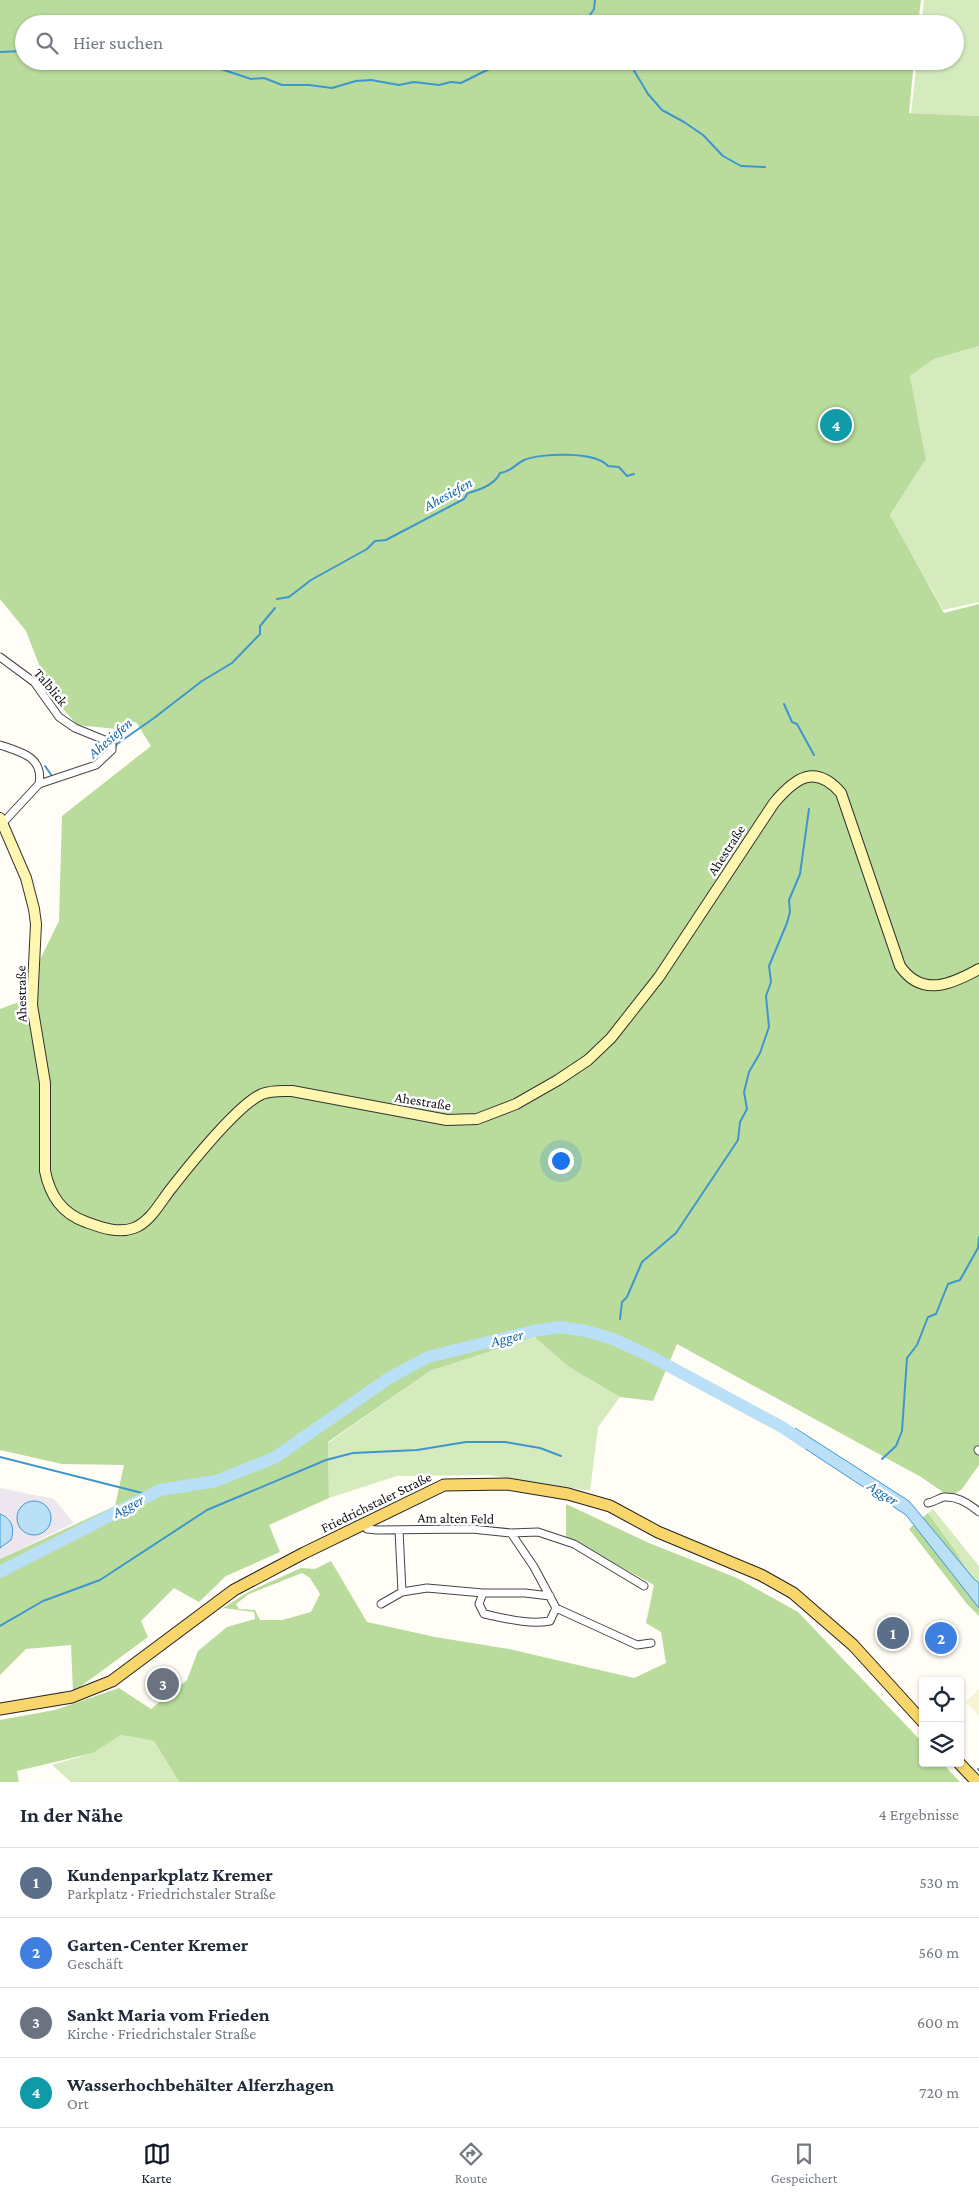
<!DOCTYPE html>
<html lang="de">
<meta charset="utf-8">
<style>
:root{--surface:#fff;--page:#f6f6f7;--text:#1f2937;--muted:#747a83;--line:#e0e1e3;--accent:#111827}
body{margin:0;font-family:"Crimson Pro",serif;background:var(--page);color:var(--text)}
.controls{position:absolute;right:15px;bottom:15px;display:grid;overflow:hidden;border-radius:5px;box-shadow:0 1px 4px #0004}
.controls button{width:45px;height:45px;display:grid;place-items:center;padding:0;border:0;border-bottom:1px solid var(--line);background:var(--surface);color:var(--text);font:25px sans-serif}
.you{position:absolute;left:560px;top:1160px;width:18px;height:18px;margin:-12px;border:4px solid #fff;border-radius:50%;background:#1a73e8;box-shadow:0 0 0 8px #1a73e833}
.badge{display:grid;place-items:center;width:32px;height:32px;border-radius:50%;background:var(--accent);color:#fff;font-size:16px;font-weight:700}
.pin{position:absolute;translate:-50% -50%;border:2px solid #fff;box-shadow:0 1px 5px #0006}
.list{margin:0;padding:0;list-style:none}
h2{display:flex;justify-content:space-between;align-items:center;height:65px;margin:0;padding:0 20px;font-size:21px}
h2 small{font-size:16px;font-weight:400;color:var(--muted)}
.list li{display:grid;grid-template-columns:32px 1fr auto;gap:15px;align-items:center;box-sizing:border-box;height:70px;padding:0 20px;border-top:1px solid var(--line)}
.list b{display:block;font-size:19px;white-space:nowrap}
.list p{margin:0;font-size:16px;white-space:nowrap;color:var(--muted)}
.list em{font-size:16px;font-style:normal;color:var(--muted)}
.icon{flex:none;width:28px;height:28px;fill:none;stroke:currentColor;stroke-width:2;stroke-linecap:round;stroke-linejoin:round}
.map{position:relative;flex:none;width:979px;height:1782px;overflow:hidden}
.search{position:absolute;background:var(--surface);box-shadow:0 1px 4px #0004;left:15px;right:15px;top:15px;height:55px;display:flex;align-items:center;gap:12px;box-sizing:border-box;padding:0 18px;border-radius:28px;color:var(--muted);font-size:19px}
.sheet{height:345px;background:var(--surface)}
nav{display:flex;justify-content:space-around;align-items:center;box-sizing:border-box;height:70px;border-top:1px solid var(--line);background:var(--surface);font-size:14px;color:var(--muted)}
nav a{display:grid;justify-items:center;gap:2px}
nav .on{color:var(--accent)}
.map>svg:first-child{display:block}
.industrial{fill:#eee6ef}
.farmland{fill:#f6f3d4}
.green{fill:#d5ebbd}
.forest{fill:#b9dc9c;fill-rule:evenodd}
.water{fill:#b9e0f7;stroke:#3f96cf}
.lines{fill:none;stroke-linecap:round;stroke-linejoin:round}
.stream{stroke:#3f96cf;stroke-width:2}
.river{stroke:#b9e0f7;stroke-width:12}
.street-casing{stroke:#444;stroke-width:9}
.secondary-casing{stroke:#333;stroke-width:12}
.primary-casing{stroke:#222;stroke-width:13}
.street{stroke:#fff;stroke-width:7}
.secondary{stroke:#fff6b0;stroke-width:10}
.primary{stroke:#f9d66b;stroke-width:11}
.labels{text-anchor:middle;stroke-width:5;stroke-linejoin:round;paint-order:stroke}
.street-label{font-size:14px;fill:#111;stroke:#fff}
.water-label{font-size:15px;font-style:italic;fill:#1768a6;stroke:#fff}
</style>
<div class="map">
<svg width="979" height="1782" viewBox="0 0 979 1782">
<rect width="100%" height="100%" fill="#fffdf5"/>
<!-- industrial -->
<path class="industrial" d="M 0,1488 L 54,1499 L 74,1523 L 0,1559 Z"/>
<!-- farmland -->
<path class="farmland" d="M 979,1689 L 979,1716 L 966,1702 Z"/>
<!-- green -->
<path class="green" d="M 924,0 L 979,0 L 979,116 L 911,113 L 917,61 L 955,61 L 955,24 L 921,24 Z
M 979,346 L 979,602 L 943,610 L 890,515 L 926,459 L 910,376 L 934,359 Z
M 536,1337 L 569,1367 L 620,1397 L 598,1427 L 590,1491 L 489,1475 L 397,1476 L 329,1498 L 328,1443 L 430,1371 Z
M 933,1509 L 979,1566 L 979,1585 L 973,1581 L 957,1553 L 928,1513 Z
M 121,1735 L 154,1741 L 179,1782 L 71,1782 L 52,1765 L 93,1753 Z"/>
<!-- forest -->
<path class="forest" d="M 0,0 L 921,0 L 918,24 L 24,24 L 24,61 L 914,61 L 909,113 L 979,116 L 979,346 L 934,359 L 910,376 L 926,459 L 890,515 L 944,613 L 979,604 L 979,1465 L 962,1489 L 950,1497 L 921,1477 L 677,1344 L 653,1401 L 620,1397 L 569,1367 L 535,1337 L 430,1371 L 328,1442 L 329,1498 L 269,1525 L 280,1552 L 226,1576 L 199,1602 L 174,1588 L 141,1621 L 148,1637 L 73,1692 L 71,1645 L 26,1649 L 0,1675 L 0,1559 L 115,1506 L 124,1465 L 62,1464 L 0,1450 L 0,1009 L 19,1002 L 59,921 L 62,816 L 151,746 L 136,722 L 117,729 L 77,725 L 50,693 L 26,631 L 0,599 Z
M 566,1504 L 649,1543 L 737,1578 L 798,1612 L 923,1743 L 923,1763 L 942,1763 L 960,1782 L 179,1782 L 154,1741 L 121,1735 L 93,1753 L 17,1771 L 19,1782 L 0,1782 L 0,1720 L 55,1710 L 119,1688 L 151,1709 L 187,1680 L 198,1651 L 227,1627 L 255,1619 L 254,1612 L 223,1608 L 250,1591 L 301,1568 L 315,1569 L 331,1561 L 367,1622 L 435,1637 L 509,1649 L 634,1678 L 666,1663 L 661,1632 L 646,1623 L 654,1585 L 566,1537 ZM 302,1573 L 310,1578 L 320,1594 L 311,1612 L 282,1620 L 260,1620 L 255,1610 L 239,1609 L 236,1604 L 249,1594 Z
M 928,1513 L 957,1553 L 973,1581 L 979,1585 L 979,1616 L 967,1604 L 909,1529 Z"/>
<!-- water -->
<path class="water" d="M 795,1428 L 909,1501 L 974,1579 L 979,1583 L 979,1608 L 906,1515 L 792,1440 Z
M17 1518a17 17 0 1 1 34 0a17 17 0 1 1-34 0Z
M 0,1514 C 12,1519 15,1528 11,1540 L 0,1548 Z"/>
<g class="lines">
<!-- stream -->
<path class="stream" d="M 584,24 L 594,9 L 595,0
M 0,52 L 24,51
M 128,61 L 139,68 L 218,68 L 251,79 L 264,78 L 282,85 L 309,85 L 332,88 L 356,81 L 371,80 L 399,85 L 414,82 L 439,85 L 451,82 L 461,83 L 497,65 L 507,65 L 514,61
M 624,62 L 630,64 L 648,94 L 662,110 L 684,122 L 703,135 L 723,156 L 741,166 L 765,167
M 277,599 L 289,597 L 311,580 L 367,549 L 375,541 L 386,540 L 464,499 L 468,493 C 480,490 495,484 500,473 C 511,472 514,465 524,460 C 541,453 595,451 608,466 L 619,467 L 627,476 L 634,474
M 784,704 L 792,722 L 797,724 L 814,755
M 111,755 L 117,744 L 154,718 L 202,681 L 232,663 L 260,634 L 260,626 L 275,608
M 45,766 L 52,776 L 54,776
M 620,1319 L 622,1302 L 627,1297 L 642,1262 L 676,1233 L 738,1140 L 740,1122 L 747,1109 L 744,1092 L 749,1072 L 760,1053 L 769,1027 L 766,996 L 771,982 L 769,966 L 787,923 L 790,912 L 789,900 L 800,874 L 809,809
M 0,1457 L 150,1495
M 882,1459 L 896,1446 L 902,1431 L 907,1358 L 917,1345 L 928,1317 L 936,1314 L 948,1284 L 960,1280 L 978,1248 L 979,1237
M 0,1626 L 43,1601 L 100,1580 L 207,1510 L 326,1460 L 353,1453 L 417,1450 L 466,1442 L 505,1442 L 540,1448 L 561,1456
M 978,1769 L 979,1770"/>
<!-- river -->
<path class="river" d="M 0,1572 L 160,1490 L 216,1481 L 274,1458 L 389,1378 L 428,1357 L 533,1331 L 560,1327 L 586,1331 L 613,1339 L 650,1356 L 782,1427 L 806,1443"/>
<!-- street casing -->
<g class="street-casing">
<path id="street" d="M 0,657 L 34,682 L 59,717 L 75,728 L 112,743 L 112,750 L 96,765 L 39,784 L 0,826
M 0,745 C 21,752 44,757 39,784
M 978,1450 L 979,1451
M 928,1503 C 934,1502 939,1498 944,1497 C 957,1496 970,1504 979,1512
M 364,1525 L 367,1529 L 377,1530 L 472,1529 L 511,1533 L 538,1532 L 574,1544 L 644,1586
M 399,1530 L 402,1592
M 511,1533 L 534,1567 L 556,1608 L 637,1645 L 651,1643
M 483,1593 L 525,1593 L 550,1596
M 381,1604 L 402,1592 L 427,1588 L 483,1593 L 479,1604 L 484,1614 C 504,1618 529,1625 550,1621 L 556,1608"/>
</g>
<!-- secondary casing -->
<g class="secondary-casing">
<path id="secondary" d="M 0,818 L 26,878 L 34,909 L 36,924 L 32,1005 L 45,1083 L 45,1171 C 50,1195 61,1213 86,1222 C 100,1227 118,1234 134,1228 C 150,1222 160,1203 170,1190 C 188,1167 237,1105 262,1094 C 272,1090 281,1091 292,1091 L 447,1120 L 477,1119 L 516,1104 L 558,1080 L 588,1060 L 611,1038 L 659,977 L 774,803 C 795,778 815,763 841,793 L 900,966 C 922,998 952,984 979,969"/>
</g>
<!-- primary casing -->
<g class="primary-casing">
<path id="primary" d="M 0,1709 L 72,1697 L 112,1681 L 234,1590 L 304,1553 L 444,1485 L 507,1484 L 568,1494 L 610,1506 L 658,1532 L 761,1575 L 793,1593 L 853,1645 L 923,1722
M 959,1763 L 977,1782"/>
</g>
<!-- street -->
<use href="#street" class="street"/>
<!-- secondary -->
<use href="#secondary" class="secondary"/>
<!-- primary -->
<use href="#primary" class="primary"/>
</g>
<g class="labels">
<!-- street labels -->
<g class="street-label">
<text transform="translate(51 687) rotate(50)" y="5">Talblick</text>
<text transform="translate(726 850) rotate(-57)" y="5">Ahestraße</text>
<text transform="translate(21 994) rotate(-91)" y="5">Ahestraße</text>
<text transform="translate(423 1101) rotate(9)" y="5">Ahestraße</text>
<text transform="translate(376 1502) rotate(-26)" y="5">Friedrichstaler Straße</text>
<text transform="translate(456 1518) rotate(1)" y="5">Am alten Feld</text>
</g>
<!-- water labels -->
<g class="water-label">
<text transform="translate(448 494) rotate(-29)" y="5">Ahesiefen</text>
<text transform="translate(110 738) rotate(-41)" y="5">Ahesiefen</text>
<text transform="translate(507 1338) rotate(-14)" y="5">Agger</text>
<text transform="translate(883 1493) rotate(33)" y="5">Agger</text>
<text transform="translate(128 1506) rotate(-27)" y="5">Agger</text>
</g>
</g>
</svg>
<div class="controls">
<button><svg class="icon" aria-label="locate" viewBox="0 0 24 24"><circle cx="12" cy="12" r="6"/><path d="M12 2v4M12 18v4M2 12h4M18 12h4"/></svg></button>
<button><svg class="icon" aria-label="layers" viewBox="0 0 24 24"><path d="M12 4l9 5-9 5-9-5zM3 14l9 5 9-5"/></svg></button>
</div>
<div class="you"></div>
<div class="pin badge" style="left:893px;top:1633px;background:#5c6f8a">1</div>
<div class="pin badge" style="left:941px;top:1638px;background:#3f7fe0">2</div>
<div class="pin badge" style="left:163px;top:1684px;background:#6b7280">3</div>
<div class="pin badge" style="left:836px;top:425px;background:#0f9aa8">4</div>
<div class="search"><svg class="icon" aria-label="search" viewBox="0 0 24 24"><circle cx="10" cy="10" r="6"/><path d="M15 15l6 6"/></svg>Hier suchen</div>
</div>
<section class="sheet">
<h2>In der Nähe<small>4 Ergebnisse</small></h2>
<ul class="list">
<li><span class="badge" style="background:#5c6f8a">1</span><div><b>Kundenparkplatz Kremer</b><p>Parkplatz · Friedrichstaler Straße</p></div><em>530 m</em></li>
<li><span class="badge" style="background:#3f7fe0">2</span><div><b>Garten-Center Kremer</b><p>Geschäft</p></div><em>560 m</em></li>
<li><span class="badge" style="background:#6b7280">3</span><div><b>Sankt Maria vom Frieden</b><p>Kirche · Friedrichstaler Straße</p></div><em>600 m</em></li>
<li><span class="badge" style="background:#0f9aa8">4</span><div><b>Wasserhochbehälter Alferzhagen</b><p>Ort</p></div><em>720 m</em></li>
</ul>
</section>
<nav>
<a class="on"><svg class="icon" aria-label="map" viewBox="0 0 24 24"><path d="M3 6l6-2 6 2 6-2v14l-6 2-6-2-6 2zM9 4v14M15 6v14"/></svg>Karte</a>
<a><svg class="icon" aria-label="directions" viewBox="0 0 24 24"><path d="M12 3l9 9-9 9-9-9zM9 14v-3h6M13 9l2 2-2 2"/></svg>Route</a>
<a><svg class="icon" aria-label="saved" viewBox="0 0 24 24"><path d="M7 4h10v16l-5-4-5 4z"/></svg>Gespeichert</a>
</nav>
